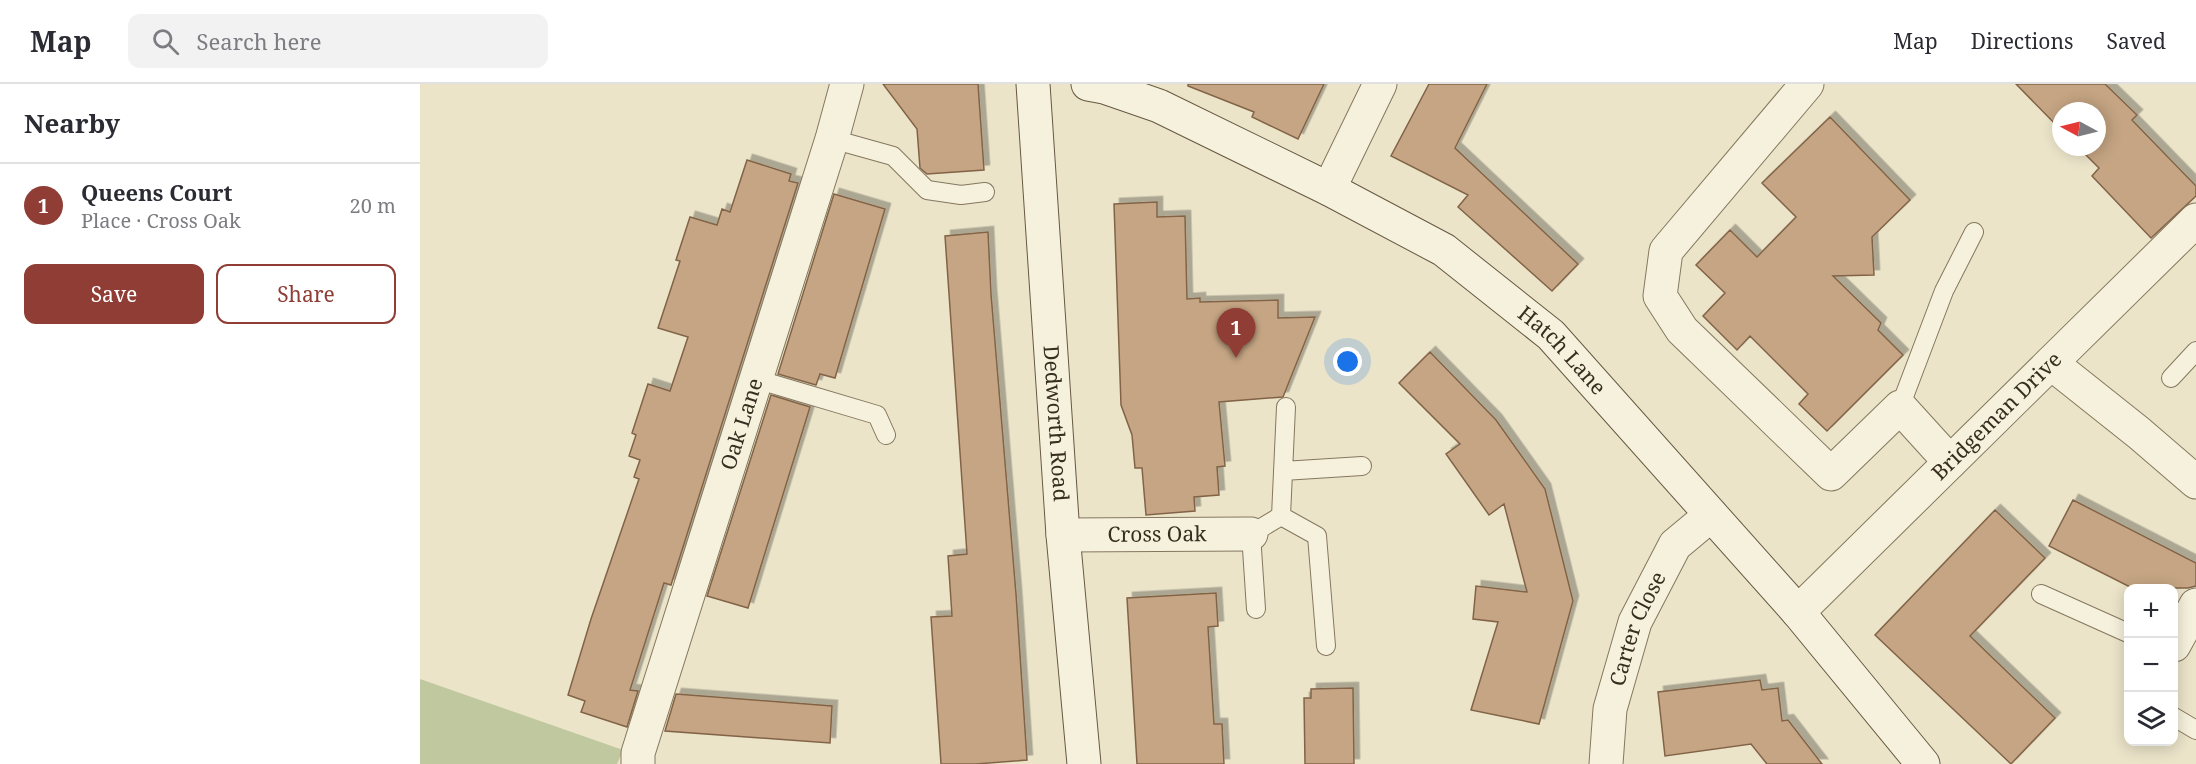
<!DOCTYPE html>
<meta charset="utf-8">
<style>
:root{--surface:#fff;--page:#f2f2f3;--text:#2b2b33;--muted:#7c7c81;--line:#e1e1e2;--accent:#8f3d35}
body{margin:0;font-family:"Noto Serif",serif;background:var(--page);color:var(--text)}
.controls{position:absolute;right:18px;bottom:18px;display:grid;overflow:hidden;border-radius:12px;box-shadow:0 3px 15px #0003}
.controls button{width:54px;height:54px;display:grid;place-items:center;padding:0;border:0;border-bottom:2px solid var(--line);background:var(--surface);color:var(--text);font:30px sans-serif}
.compass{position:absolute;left:1632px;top:18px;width:54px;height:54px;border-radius:50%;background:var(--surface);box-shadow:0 3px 15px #0003;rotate:277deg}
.you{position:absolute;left:928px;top:278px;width:21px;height:21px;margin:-15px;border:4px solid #fff;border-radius:50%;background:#1a73e8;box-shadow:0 0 0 9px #1a73e833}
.badge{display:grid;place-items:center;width:39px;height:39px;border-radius:50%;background:var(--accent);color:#fff;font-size:20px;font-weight:700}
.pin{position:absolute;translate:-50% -50px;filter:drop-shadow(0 2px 3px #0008)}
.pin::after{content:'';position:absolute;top:32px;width:21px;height:18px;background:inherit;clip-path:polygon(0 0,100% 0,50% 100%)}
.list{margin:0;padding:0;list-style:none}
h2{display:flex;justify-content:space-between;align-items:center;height:78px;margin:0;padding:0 24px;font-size:26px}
h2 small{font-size:20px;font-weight:400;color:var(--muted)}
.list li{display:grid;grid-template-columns:39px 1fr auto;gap:18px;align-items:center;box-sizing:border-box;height:84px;padding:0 24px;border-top:2px solid var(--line)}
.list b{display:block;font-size:22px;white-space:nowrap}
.list p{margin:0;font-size:20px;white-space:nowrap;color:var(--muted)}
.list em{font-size:20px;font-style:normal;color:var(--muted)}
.actions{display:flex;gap:12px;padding:18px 24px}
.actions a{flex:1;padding:14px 0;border:2px solid var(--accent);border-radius:12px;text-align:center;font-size:21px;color:var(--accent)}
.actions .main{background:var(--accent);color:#fff}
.icon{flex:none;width:33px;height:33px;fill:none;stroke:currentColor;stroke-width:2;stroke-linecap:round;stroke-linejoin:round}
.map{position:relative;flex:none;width:1776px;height:680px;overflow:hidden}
header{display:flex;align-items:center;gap:36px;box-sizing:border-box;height:84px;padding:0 30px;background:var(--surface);border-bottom:2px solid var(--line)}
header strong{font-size:28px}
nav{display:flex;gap:33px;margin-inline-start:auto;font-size:21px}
.search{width:420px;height:54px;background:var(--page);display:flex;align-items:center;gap:15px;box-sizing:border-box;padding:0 21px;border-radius:12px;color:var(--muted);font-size:22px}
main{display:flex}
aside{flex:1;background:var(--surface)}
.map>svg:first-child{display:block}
.green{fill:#bfc89e}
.building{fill:#c5a583;stroke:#826447;stroke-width:1.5;filter:url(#shadow)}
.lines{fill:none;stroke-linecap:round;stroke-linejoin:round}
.lane-casing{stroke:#85775f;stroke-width:20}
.street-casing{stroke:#85775f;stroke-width:35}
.secondary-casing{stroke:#675842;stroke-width:35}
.lane{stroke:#f6f1dc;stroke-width:18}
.street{stroke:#f6f1dc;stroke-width:33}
.secondary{stroke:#f6f1dc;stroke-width:33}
.labels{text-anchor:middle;stroke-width:5;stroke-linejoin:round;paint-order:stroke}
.street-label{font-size:21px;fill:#372e21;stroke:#f3eed8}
</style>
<header>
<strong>Map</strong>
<div class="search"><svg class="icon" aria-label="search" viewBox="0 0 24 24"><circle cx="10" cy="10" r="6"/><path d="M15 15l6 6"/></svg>Search here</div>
<nav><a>Map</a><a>Directions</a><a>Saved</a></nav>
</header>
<main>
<aside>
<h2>Nearby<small></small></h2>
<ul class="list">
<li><span class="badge">1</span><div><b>Queens Court</b><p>Place · Cross Oak</p></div><em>20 m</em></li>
</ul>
<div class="actions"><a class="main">Save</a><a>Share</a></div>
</aside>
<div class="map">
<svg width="1776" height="680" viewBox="0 0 1776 680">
<defs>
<filter id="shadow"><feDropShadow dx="5.5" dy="-5.5" stdDeviation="0" flood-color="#0004"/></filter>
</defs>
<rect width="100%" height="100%" fill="#ebe4c9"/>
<!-- green -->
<path class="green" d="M 0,595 L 203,666 L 197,680 L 0,680 Z"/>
<!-- building -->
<path class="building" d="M 463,0 L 558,0 L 564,86 L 507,90 L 500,84 L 497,45 Z
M 768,0 L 904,0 L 878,55 L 832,33 L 834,28 L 768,2 Z
M 1009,0 L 1067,0 L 1035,64 L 1158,180 L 1132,207 L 1038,123 L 1048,111 L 971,72 Z
M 1596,0 L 1685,0 L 1717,31 L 1712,36 L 1776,102 L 1776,112 L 1731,154 L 1672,92 L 1679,84 L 1658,63 L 1677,63 L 1677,27 L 1641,27 L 1641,46 Z
M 1410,33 L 1490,116 L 1452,153 L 1454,191 L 1413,192 L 1461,239 L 1458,246 L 1483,271 L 1407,347 L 1379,320 L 1388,310 L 1330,252 L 1317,266 L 1283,232 L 1305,209 L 1276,181 L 1310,146 L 1337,173 L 1376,133 L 1342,99 Z
M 327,76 L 371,90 L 369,97 L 378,99 L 251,501 L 244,499 L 210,606 L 218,607 L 207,643 L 161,628 L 165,617 L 148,611 L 171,535 L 219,395 L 214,393 L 220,376 L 209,372 L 216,351 L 212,349 L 228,300 L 250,307 L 268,253 L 238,244 L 260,177 L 256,176 L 270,133 L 297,141 L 302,125 L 310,128 Z
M 414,110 L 465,125 L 415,294 L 400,290 L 396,301 L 358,290 Z
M 737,118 L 737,133 L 765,132 L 767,215 L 780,214 L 780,218 L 858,216 L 858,234 L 895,233 L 863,313 L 799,318 L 805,382 L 797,383 L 799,411 L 774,413 L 775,427 L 726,431 L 722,384 L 715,384 L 712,351 L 701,321 L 694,120 Z
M 568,148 L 571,210 L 596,510 L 607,676 L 556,680 L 521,680 L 511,533 L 532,532 L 528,472 L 547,470 L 525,152 Z
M 1010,268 L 1076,336 L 1125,405 L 1153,517 L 1119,640 L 1051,626 L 1078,538 L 1053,535 L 1056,502 L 1107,508 L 1084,420 L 1069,431 L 1026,370 L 1040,360 L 979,299 Z
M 351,311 L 390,323 L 328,524 L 287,512 Z
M 1653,416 L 1776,479 L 1776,502 L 1768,504 L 1712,504 L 1629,462 Z
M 1575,426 L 1625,474 L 1550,552 L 1635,634 L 1591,680 L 1455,551 Z
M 796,509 L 798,542 L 788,543 L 794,640 L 802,640 L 804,680 L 717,680 L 707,514 Z
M 1340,596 L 1342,606 L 1358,604 L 1362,637 L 1368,636 L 1402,680 L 1347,680 L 1331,660 L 1245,672 L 1238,608 Z
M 933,604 L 934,680 L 885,680 L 884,614 L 891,614 L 891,605 Z
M 256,610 L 412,622 L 410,659 L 245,647 Z"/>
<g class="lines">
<!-- lane casing -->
<g class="lane-casing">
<path id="lane" d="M 412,55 L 473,72 L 507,106 L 541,111 L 565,108
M 1751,294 L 1776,267
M 336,295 L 457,331 L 466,351
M 1480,323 L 1524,207 L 1554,148
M 863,387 L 942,382
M 861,432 L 897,452 L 906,562
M 1621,510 L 1708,549
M 836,525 L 831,450 L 861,432 L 866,323
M 1754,633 L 1776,646"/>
</g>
<!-- street casing -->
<g class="street-casing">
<g id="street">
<path d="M 1387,0 L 1246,167 L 1240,212 L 1262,246 L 1411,390 L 1480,323 L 1530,378"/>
<path d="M 909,105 L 960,0"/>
<path d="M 1631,279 L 1719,349 L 1776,398"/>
<path id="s1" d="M 643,451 L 831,450"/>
<path id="s2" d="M 1378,528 L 1776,136"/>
<path d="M 1754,561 L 1776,521"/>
<path id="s3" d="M 218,680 L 218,669 L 412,55 L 427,0"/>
<path id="s4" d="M 1186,680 L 1190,625 L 1215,538 L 1255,461 L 1291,431"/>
</g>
</g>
<!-- secondary casing -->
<g class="secondary-casing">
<g id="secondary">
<path id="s5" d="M 613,0 L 643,451 L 664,680"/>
<path id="s6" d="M 668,0 L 684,3 L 739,22 L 909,105 L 1024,166 L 1131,251 L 1378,528 L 1503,680"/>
</g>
</g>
<!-- lane -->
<use href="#lane" class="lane"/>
<!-- street -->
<use href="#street" class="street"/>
<!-- secondary -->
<use href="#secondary" class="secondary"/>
</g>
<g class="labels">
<!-- street labels -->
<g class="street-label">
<text dy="7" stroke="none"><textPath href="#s6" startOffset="549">Hatch Lane</textPath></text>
<text dy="7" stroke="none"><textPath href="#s2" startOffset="279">Bridgeman Drive</textPath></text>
<text dy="7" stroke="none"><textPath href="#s3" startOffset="356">Oak Lane</textPath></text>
<text dy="7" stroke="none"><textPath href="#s5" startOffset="340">Dedworth Road</textPath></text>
<text dy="7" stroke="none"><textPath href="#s1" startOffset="94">Cross Oak</textPath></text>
<text dy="7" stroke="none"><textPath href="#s4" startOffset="140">Carter Close</textPath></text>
</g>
</g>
</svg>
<div class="controls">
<button>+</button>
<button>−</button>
<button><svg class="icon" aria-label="layers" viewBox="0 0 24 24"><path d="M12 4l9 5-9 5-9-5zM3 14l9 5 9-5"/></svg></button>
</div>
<svg class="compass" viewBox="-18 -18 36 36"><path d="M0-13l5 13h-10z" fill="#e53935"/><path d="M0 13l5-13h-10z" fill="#7c7c81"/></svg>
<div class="you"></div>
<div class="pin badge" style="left:816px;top:274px">1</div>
</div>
</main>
